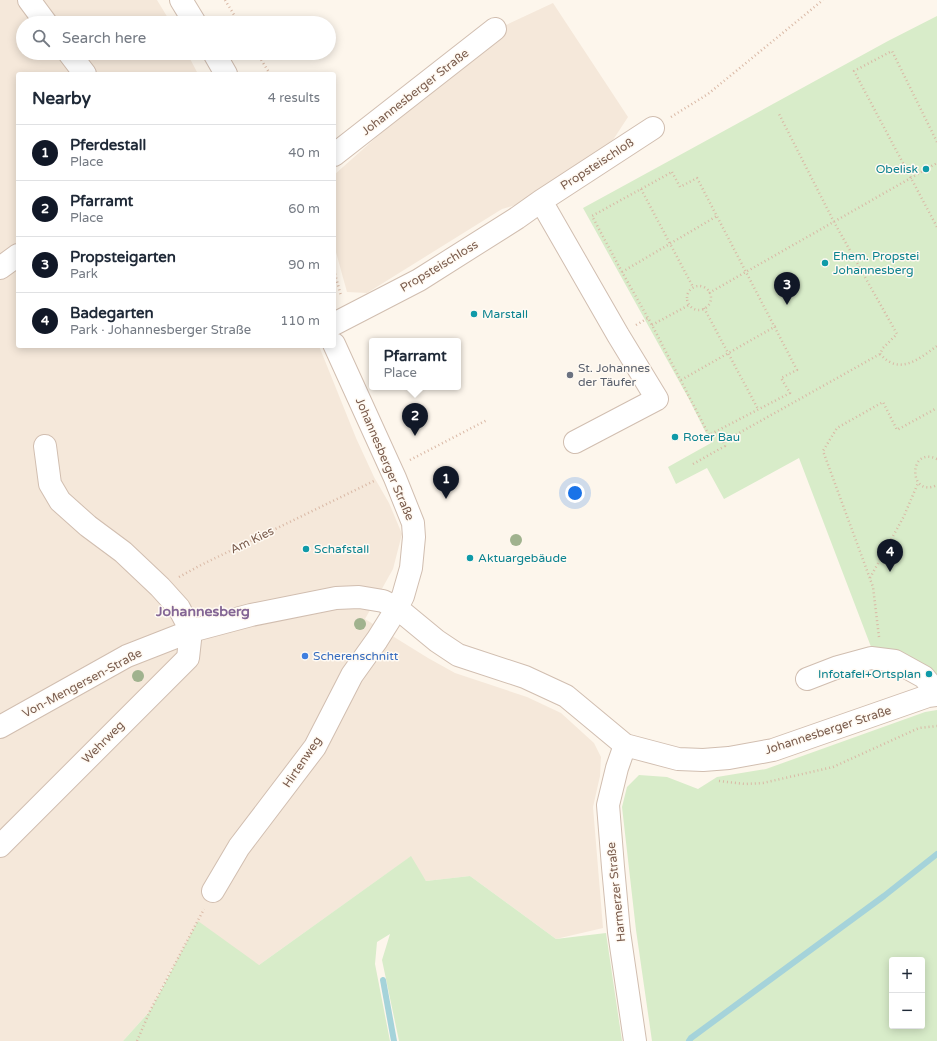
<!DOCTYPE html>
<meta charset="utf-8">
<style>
:root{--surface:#fff;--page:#f6f6f7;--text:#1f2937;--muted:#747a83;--line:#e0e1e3;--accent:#111827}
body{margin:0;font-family:"Varela Round",sans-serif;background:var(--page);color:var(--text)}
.controls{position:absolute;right:12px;bottom:12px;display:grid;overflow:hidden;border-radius:4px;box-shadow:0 2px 10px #0003}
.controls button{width:36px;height:36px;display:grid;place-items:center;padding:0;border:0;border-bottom:1px solid var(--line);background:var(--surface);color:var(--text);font:20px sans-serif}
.you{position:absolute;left:575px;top:493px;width:14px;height:14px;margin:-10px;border:3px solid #fff;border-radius:50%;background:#1a73e8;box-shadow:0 0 0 6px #1a73e833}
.badge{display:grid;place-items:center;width:26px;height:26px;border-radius:50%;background:var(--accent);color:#fff;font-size:13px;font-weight:700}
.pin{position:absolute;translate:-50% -33px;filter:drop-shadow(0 1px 2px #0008)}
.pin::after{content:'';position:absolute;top:21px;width:14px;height:12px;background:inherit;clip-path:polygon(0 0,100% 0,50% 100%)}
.popup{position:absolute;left:369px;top:338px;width:92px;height:52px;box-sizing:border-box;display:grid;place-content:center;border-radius:4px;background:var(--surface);filter:drop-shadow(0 1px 3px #0005);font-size:13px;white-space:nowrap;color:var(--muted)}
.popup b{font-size:15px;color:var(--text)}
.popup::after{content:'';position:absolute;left:50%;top:100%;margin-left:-8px;border:8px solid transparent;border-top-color:var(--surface)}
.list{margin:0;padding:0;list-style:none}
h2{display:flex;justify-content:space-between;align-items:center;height:52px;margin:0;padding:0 16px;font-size:17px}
h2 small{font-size:13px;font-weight:400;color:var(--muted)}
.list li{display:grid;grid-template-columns:26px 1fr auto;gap:12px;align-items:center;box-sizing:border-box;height:56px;padding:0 16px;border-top:1px solid var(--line)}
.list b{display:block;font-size:15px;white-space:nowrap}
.list p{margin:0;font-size:13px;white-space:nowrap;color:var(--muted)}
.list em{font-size:13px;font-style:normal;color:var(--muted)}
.icon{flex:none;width:22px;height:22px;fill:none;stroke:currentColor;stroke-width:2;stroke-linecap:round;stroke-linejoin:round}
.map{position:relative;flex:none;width:937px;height:1041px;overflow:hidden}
.search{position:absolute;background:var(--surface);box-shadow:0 2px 10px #0003;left:16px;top:16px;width:320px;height:44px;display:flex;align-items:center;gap:10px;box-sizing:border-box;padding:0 14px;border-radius:22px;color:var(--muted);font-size:15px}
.panel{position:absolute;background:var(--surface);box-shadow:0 2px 10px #0003;left:16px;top:72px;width:320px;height:276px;border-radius:4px}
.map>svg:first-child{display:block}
.residential{fill:#f5e8da}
.green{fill:#d8ecc9;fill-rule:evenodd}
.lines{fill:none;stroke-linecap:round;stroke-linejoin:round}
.stream{stroke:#a5d3da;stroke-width:6}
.minor-casing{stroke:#d1beb0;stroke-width:24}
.path{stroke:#d9b8a5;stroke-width:2.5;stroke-dasharray:1 3;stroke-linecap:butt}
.minor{stroke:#fff;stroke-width:22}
.tree{fill:#a0b28e}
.culture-dot{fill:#0f9aa8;stroke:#fffaf3;stroke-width:1.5}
.worship-dot{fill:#6b7280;stroke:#fffaf3;stroke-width:1.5}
.shop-dot{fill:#3f7fe0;stroke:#fffaf3;stroke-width:1.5}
.labels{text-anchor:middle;stroke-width:3;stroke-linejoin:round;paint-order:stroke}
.street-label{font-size:12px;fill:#7a5c4d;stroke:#fffaf3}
.culture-label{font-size:12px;fill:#0d838f;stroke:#fffaf3;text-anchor:start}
.worship-label{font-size:12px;fill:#5b616d;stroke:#fffaf3;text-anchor:start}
.shop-label{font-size:12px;fill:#366cbe;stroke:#fffaf3;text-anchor:start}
.quarter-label{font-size:14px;font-weight:bold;fill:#846695;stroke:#fffaf3}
</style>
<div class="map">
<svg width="937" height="1041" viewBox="0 0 937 1041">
<rect width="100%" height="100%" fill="#fdf6ec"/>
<!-- residential -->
<path class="residential" d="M 0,0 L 157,0 L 171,23 L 23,23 L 23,53 L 187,53 L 198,74 L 18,74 L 18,346 L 319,346 L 356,438 L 374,477 L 389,503 L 402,534 L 393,569 L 365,619 L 428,658 L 455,673 L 527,697 L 561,713 L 594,743 L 601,757 L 600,776 L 593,807 L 603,928 L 556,939 L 470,876 L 426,881 L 410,857 L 259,965 L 172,968 L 150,1011 L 123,1041 L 0,1041 Z
M 553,3 L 628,117 L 611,143 L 516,205 L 502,209 L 367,293 L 347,292 L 334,245 L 334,175 L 445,76 L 504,26 Z"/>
<!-- green -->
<path class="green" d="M 937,16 L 937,674 L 929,676 L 873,652 L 799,458 L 724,499 L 707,468 L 676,484 L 668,467 L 711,443 L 690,401 L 583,208 L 888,41 Z
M 937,710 L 937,1041 L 652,1041 L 636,930 L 622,807 L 627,787 L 639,775 L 667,777 L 698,789 L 717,777 L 766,769 L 925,712 ZM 892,960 L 922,960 L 922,1026 L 892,1026 Z
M 411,856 L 426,881 L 470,876 L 556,939 L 606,933 L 622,1041 L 399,1041 L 382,960 L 390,934 L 377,942 L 375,964 L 390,1041 L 123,1041 L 150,1011 L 198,921 L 259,965 Z"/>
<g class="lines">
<!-- stream -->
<path class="stream" d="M 383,980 L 394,1041
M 689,1041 L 691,1038 L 884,896 L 937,854"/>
<!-- minor casing -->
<g class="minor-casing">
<path id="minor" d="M 29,0 L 46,23
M 181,0 L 195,23
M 69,53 L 85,74
M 214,53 L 226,74
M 334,155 L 495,29
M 541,201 L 618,335 L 657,399 L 575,442
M 0,268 L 18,255
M 334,324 L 419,280 L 517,218 L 541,201 L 653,128
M 45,446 L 50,484 L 60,501 L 88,526 L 123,552 L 160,587 L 179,608 L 191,631
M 807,679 L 838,667 L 871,658 L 895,661 L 924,677 L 937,693
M 0,727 L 127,656 L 191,631 L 251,615 L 336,598 L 359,597 L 383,601 L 397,608 L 437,641 L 458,655 L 525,677 L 566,696 L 625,745 L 678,759 L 703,760 L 729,758 L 773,750 L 928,696 L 937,695
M 625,745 L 617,768 L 608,805 L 613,867 L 619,932 L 635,1041
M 0,846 L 188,658 L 191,631
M 213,891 L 239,847 L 315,747 L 352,675 L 377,640 L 397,608 L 403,596 L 411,568 L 414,537 L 413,523 L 395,478 L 334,344"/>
</g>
<!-- path -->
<path class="path" d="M 225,0 L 239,23
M 257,53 L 270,74
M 671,117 L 708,94 L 823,0
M 937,142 L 892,51 L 854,71 L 937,227
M 672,172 L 680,187 L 697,178 L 797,370 L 781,378 L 790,393 L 709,435 L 652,325 L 622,272 L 592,216 Z
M 641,189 L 693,287
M 334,270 L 341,296
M 622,272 L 717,216
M687 298a12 12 0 1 1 24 0a12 12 0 1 1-24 0Z
M 709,293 L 937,163
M 704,308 L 758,409
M 636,325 L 648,318
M 652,325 L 689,305
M 880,354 C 883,357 886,360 890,362 C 906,371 924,355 937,346
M 681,380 L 776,326
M 937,459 C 908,445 908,499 937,485
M 410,460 L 487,420
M 693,464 L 725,446 L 723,442 L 880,354 L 883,348 L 897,334 L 834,222 L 779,114
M 179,577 L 201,565 L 374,481
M 870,578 L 904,516 L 918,483
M 879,637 L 873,587 L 823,451 L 837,428 L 883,402 L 897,430 L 937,408
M 719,781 L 745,784 L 763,783 L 833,767 L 919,728 L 937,726
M 137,1041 L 150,1011 L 204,909"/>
<!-- minor -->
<use href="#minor" class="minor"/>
</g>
<!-- trees -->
<g class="tree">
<circle cx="516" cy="540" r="6"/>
<circle cx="360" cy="624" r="6"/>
<circle cx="138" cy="676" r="6"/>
</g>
<!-- markers -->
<g class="culture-dot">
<circle cx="926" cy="169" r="4"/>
<circle cx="825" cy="263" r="4"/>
<circle cx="474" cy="314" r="4"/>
<circle cx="675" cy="437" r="4"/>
<circle cx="306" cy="549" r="4"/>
<circle cx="470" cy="558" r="4"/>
<circle cx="929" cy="674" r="4"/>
</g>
<circle class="worship-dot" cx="570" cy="375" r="4"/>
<circle class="shop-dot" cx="305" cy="656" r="4"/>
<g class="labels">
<!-- street labels -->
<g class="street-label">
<text transform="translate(415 92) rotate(-38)" y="4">Johannesberger Straße</text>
<text transform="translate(597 164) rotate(-33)" y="4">Propsteischloß</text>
<text transform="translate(439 266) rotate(-31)" y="4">Propsteischloss</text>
<text transform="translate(385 459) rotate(67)" y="4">Johannesberger Straße</text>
<text transform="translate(252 540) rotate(-26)" y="4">Am Kies</text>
<text transform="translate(82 683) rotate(-28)" y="4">Von-Mengersen-Straße</text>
<text transform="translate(828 730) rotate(-18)" y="4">Johannesberger Straße</text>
<text transform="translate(103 742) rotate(-45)" y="4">Wehrweg</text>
<text transform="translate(302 762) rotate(-56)" y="4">Hirtenweg</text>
<text transform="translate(616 892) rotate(-96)" y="4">Harmerzer Straße</text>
</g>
<!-- culture labels -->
<g class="culture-label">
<text x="918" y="173" text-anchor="end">Obelisk</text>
<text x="833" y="260">Ehem. Propstei<tspan x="833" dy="14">Johannesberg</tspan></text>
<text x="482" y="318">Marstall</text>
<text x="683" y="441">Roter Bau</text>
<text x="314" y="553">Schafstall</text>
<text x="478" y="562">Aktuargebäude</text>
<text x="921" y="678" text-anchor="end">Infotafel+Ortsplan</text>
</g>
<!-- worship labels -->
<g class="worship-label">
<text x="578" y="372">St. Johannes<tspan x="578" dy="14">der Täufer</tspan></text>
</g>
<!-- shop labels -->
<g class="shop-label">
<text x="313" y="660">Scherenschnitt</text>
</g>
<!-- quarter labels -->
<g class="quarter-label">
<text x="203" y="616">Johannesberg</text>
</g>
</g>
</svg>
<div class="controls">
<button>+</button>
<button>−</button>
</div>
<div class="you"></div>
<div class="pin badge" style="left:446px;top:499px">1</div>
<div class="pin badge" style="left:415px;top:436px">2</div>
<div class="popup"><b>Pfarramt</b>Place</div>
<div class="pin badge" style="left:787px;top:305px">3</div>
<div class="pin badge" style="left:890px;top:572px">4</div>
<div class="search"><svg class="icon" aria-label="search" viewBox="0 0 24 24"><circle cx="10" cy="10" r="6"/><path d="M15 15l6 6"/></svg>Search here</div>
<section class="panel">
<h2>Nearby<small>4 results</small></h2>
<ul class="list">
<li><span class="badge">1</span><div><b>Pferdestall</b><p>Place</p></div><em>40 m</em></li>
<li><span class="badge">2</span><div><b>Pfarramt</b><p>Place</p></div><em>60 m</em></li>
<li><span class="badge">3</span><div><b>Propsteigarten</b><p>Park</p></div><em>90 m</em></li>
<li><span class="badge">4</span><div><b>Badegarten</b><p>Park · Johannesberger Straße</p></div><em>110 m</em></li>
</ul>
</section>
</div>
